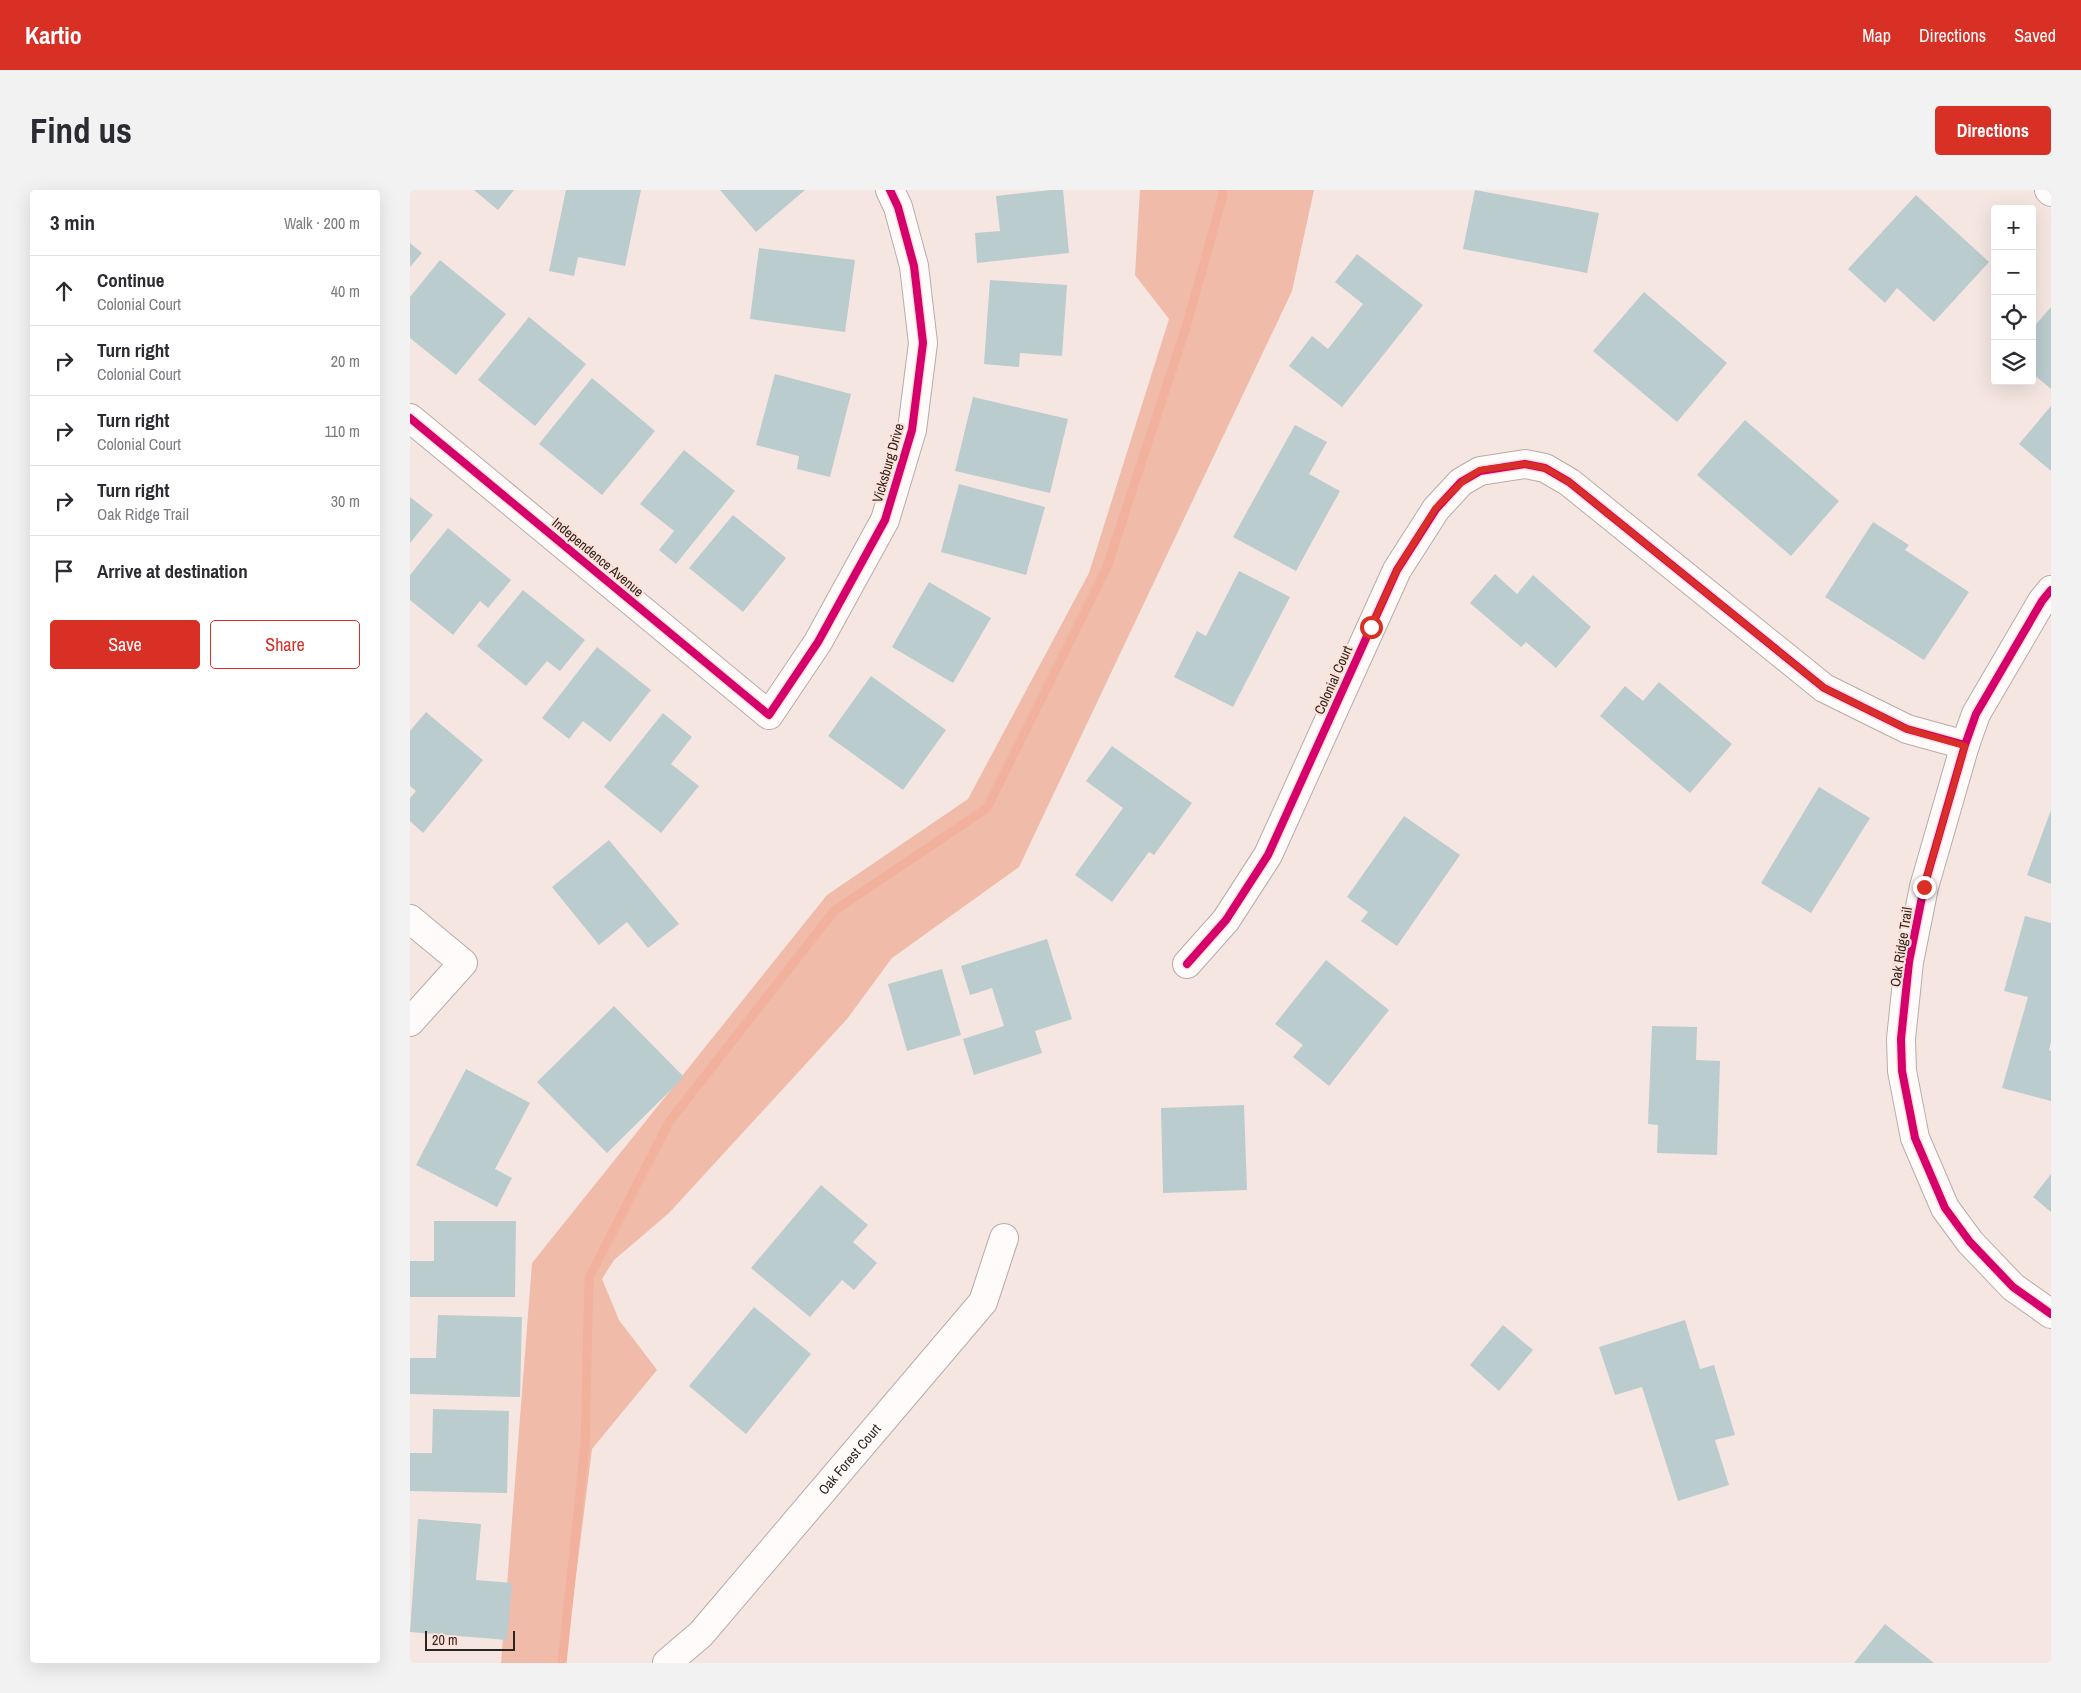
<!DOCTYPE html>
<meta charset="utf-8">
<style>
:root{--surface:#fff;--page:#f2f2f3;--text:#2b2b33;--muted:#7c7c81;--line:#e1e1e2;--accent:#d93025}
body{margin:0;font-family:"Archivo Narrow",sans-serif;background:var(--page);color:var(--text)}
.controls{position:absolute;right:15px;top:15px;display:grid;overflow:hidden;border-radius:5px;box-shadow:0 5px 20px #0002}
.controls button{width:45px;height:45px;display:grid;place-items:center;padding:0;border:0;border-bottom:1px solid var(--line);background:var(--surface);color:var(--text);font:25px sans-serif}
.scale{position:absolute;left:15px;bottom:12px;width:90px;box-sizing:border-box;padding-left:5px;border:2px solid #2f231f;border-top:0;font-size:14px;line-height:18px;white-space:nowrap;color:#2f231f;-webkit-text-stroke:4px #fde2d9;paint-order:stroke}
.stop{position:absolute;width:15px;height:15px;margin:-11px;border:4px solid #d93025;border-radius:50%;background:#fff}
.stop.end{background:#d93025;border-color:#fff;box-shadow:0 1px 5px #0008}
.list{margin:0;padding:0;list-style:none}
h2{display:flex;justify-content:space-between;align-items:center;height:65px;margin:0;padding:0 20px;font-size:21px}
h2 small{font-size:16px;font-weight:400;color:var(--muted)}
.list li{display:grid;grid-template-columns:32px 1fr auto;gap:15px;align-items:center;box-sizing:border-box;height:70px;padding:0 20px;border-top:1px solid var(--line)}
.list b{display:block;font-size:19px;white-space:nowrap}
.list p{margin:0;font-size:16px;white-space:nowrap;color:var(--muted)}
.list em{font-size:16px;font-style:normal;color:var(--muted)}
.actions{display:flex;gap:10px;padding:15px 20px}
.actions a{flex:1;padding:11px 0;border:1px solid var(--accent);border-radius:5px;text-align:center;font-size:18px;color:var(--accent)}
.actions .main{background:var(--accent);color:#fff}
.icon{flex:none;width:28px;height:28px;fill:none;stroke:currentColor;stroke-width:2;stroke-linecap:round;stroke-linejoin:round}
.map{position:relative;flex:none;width:1641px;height:1473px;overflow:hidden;border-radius:5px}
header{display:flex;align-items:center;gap:30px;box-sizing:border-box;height:70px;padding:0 25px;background:var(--accent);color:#fff}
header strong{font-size:24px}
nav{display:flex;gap:28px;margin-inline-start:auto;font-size:18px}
.intro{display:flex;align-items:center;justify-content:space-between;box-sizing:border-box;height:120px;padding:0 30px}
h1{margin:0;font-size:35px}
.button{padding:12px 22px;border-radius:5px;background:var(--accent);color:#fff;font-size:18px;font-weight:700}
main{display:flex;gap:30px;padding:0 30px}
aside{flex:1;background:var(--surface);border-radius:5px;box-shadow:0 5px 20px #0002}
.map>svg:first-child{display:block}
.forest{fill:#f1bba9}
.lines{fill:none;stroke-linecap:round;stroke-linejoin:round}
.stream{stroke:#f2b19c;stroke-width:9}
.building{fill:#bbccce}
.street-casing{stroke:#b8aca8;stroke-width:30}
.street{stroke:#fefbfa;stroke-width:28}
.cycleway-casing{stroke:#fde2d9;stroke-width:11}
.cycleway{stroke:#d6006c;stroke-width:8}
.route{stroke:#d93025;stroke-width:6}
.labels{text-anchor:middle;stroke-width:4.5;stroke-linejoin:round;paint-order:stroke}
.street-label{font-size:14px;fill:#2f231f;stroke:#fde2d9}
</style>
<header>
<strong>Kartio</strong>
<nav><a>Map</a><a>Directions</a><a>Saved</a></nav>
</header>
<div class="intro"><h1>Find us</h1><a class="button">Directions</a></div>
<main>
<aside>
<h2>3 min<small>Walk · 200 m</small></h2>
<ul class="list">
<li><svg class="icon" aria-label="ahead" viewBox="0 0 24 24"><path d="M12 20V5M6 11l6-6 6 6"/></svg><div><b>Continue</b><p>Colonial Court</p></div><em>40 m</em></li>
<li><svg class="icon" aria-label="right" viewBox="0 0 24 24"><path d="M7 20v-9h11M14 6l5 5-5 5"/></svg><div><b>Turn right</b><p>Colonial Court</p></div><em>20 m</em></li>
<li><svg class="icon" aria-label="right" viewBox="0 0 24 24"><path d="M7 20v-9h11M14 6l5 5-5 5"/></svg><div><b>Turn right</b><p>Colonial Court</p></div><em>110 m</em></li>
<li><svg class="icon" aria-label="right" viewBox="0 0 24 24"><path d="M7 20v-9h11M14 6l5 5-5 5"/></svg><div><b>Turn right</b><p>Oak Ridge Trail</p></div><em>30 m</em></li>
<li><svg class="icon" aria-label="arrive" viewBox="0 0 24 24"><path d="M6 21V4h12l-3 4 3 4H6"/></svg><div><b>Arrive at destination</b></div></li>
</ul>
<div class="actions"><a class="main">Save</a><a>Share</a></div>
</aside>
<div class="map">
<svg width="1641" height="1473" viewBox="0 0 1641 1473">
<rect width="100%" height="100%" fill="#f5e6e1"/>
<!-- forest -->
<path class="forest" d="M 730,0 L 904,0 L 882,101 L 609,677 L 482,768 L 437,829 L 259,1023 L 204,1070 L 192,1089 L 209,1130 L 247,1180 L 182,1259 L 155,1473 L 91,1473 L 122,1073 L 417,705 L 558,609 L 679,383 L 759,129 L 725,85 Z"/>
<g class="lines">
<!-- stream -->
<path class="stream" d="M 152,1473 L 175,1256 L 179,1088 L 259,932 L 424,721 L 577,618 L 697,377 L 777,134 L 813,5 L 812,0"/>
</g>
<!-- building -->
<path class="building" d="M 64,0 L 104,0 L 88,20 Z
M 156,0 L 231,0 L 215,76 L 168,67 L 164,86 L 139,81 Z
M 310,0 L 395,0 L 346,42 Z
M 641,0 L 653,0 L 659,63 L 567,73 L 565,43 L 590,41 L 586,6 Z
M 1065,0 L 1189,23 L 1177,83 L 1053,59 Z
M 1506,5 L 1579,72 L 1524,132 L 1487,98 L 1475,113 L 1438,79 Z
M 0,53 L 12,63 L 0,77 Z
M 349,58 L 445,70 L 435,142 L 340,129 Z
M 947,64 L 1013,115 L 932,217 L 879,176 L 902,146 L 918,159 L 953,114 L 925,92 Z
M 30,70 L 96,124 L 46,185 L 0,148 L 0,107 Z
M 580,90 L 657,95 L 652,166 L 610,163 L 609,177 L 574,174 Z
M 1234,102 L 1317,173 L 1267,232 L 1183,161 Z
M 1641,117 L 1641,199 L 1622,183 L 1622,139 Z
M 119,127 L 176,174 L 125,236 L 68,190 Z
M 365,184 L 441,204 L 420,287 L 387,279 L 389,266 L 346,255 Z
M 182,188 L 245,241 L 192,305 L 129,254 Z
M 563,207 L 658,229 L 640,303 L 545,281 Z
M 1641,216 L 1641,281 L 1609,254 Z
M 1335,230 L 1429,311 L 1381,366 L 1287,285 Z
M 885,235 L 917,252 L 899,284 L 930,301 L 886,381 L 823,347 Z
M 274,260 L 325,301 L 266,374 L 249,360 L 264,341 L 230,314 Z
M 549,294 L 635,317 L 616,385 L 531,362 Z
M 0,307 L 23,325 L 0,353 Z
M 323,325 L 376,368 L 333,422 L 279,378 Z
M 1463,332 L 1499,355 L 1495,360 L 1559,402 L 1514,470 L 1415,407 Z
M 38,338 L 101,390 L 78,418 L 70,411 L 43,445 L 0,410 L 0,385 Z
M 829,381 L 880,407 L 823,517 L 764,487 L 787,441 L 796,446 Z
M 1085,384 L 1107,404 L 1123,385 L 1181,437 L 1146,478 L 1116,452 L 1111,457 L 1060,413 Z
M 519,392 L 581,428 L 543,493 L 482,457 Z
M 113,400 L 175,450 L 150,481 L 137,471 L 116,496 L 67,456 Z
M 187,457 L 241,500 L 200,552 L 173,531 L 159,549 L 132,528 Z
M 461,486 L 536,540 L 493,600 L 418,546 Z
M 1249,492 L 1322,554 L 1280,603 L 1190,526 L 1215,496 L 1233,511 Z
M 16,522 L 73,570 L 13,643 L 0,631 L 0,608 L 6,601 L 0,596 L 0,541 Z
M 253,523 L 282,547 L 261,574 L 289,596 L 251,643 L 194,597 Z
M 702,556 L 782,613 L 744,665 L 739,662 L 702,712 L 665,685 L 713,618 L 676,591 Z
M 1409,597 L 1460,628 L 1401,723 L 1351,693 Z
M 1641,620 L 1641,694 L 1617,685 Z
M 994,626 L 1050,665 L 987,756 L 951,731 L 958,722 L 937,707 Z
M 199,650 L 269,734 L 238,758 L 217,732 L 189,755 L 142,697 Z
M 1615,726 L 1641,733 L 1641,852 L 1639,860 L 1641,861 L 1641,911 L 1592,898 L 1618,807 L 1594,801 Z
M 637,749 L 662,829 L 625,841 L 632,863 L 564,885 L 553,849 L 594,836 L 582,798 L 560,805 L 551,776 Z
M 916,770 L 979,820 L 919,896 L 883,867 L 893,855 L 865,834 Z
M 532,779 L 551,845 L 497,861 L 478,794 Z
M 204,816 L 274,887 L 197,963 L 127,892 Z
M 1242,836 L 1287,837 L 1286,870 L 1310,871 L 1307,965 L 1247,963 L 1248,935 L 1238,934 Z
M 56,879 L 120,913 L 85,979 L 102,988 L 87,1017 L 6,975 Z
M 834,915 L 837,1000 L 753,1003 L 751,918 Z
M 1641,984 L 1641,1022 L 1623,1007 Z
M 411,995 L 458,1035 L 443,1052 L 467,1073 L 444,1100 L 432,1090 L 400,1127 L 341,1078 Z
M 24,1031 L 106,1031 L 105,1107 L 0,1107 L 0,1071 L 24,1071 Z
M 344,1117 L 401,1164 L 336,1244 L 279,1196 Z
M 28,1125 L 112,1127 L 110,1207 L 0,1204 L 0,1168 L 26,1168 Z
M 1275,1130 L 1290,1179 L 1304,1175 L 1325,1245 L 1305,1250 L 1319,1295 L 1268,1311 L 1232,1197 L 1205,1205 L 1189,1157 Z
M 1093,1135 L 1123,1160 L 1089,1201 L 1060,1175 Z
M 23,1219 L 99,1221 L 97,1303 L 0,1301 L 0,1263 L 22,1263 Z
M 8,1329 L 71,1334 L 66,1390 L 102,1393 L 97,1450 L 0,1442 Z
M 1475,1434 L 1524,1473 L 1444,1473 Z"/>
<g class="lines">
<!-- street casing -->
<g class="street-casing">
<g id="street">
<path d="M 1639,0 L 1641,2"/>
<path d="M 0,228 L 359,525 L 408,452 L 475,330 L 502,240 L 513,153 L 504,76 L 488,17 L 480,0"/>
<path d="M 1641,400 L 1632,411 L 1566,524 L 1555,555 L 1514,697 L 1499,772 L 1491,849 L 1492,881 L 1505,948 L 1535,1018 L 1560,1052 L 1603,1097 L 1641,1124"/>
<path d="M 0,729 L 53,773 L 0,832"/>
<path d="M 777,774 L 816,730 L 858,665 L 987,380 L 1026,319 L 1051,292 L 1070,281 L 1115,274 L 1135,278 L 1159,292 L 1414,498 L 1497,539 L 1555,555"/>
<path id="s1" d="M 257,1473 L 291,1444 L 573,1112 L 594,1048"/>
</g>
</g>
<!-- street -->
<use href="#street" class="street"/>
<!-- cycleway casing -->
<g class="cycleway-casing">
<path id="cycleway" d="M 0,228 L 359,525 L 408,452 L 475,330 L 502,240 L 513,153 L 504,76 L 488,17 L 480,0
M 1641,400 L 1632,411 L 1566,524 L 1555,555 L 1514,697 L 1499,772 L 1491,849 L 1492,881 L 1505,948 L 1535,1018 L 1560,1052 L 1603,1097 L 1641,1124
M 777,774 L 816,730 L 858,665 L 987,380 L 1026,319 L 1051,292 L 1070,281 L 1115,274 L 1135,278 L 1159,292 L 1414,498 L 1497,539 L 1555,555"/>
</g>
<!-- cycleway -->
<use href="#cycleway" class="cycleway"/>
</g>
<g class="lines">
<!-- route -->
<path class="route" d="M 961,437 L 987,380 L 1026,318 L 1052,292 L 1070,280 L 1115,274 L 1135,278 L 1159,292 L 1414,498 L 1497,539 L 1555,556 L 1514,697"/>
</g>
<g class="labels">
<!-- street labels -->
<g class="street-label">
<text transform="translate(478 273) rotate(-74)" y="5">Vicksburg Drive</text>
<text transform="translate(188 367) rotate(40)" y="5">Independence Avenue</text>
<text transform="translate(923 490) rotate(-66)" y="5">Colonial Court</text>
<text transform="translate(1491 757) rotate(-81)" y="5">Oak Ridge Trail</text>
<text dy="5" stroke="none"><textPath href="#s1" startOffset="274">Oak Forest Court</textPath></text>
</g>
</g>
</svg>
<div class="controls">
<button>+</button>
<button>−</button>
<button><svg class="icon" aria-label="locate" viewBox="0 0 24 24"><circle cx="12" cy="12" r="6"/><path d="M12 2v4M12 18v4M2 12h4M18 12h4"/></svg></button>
<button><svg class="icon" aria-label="layers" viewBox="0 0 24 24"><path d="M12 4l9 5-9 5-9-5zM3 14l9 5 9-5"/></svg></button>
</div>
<div class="scale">20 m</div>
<div class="stop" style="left:961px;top:437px"></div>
<div class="stop end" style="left:1514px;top:697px"></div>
</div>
</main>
